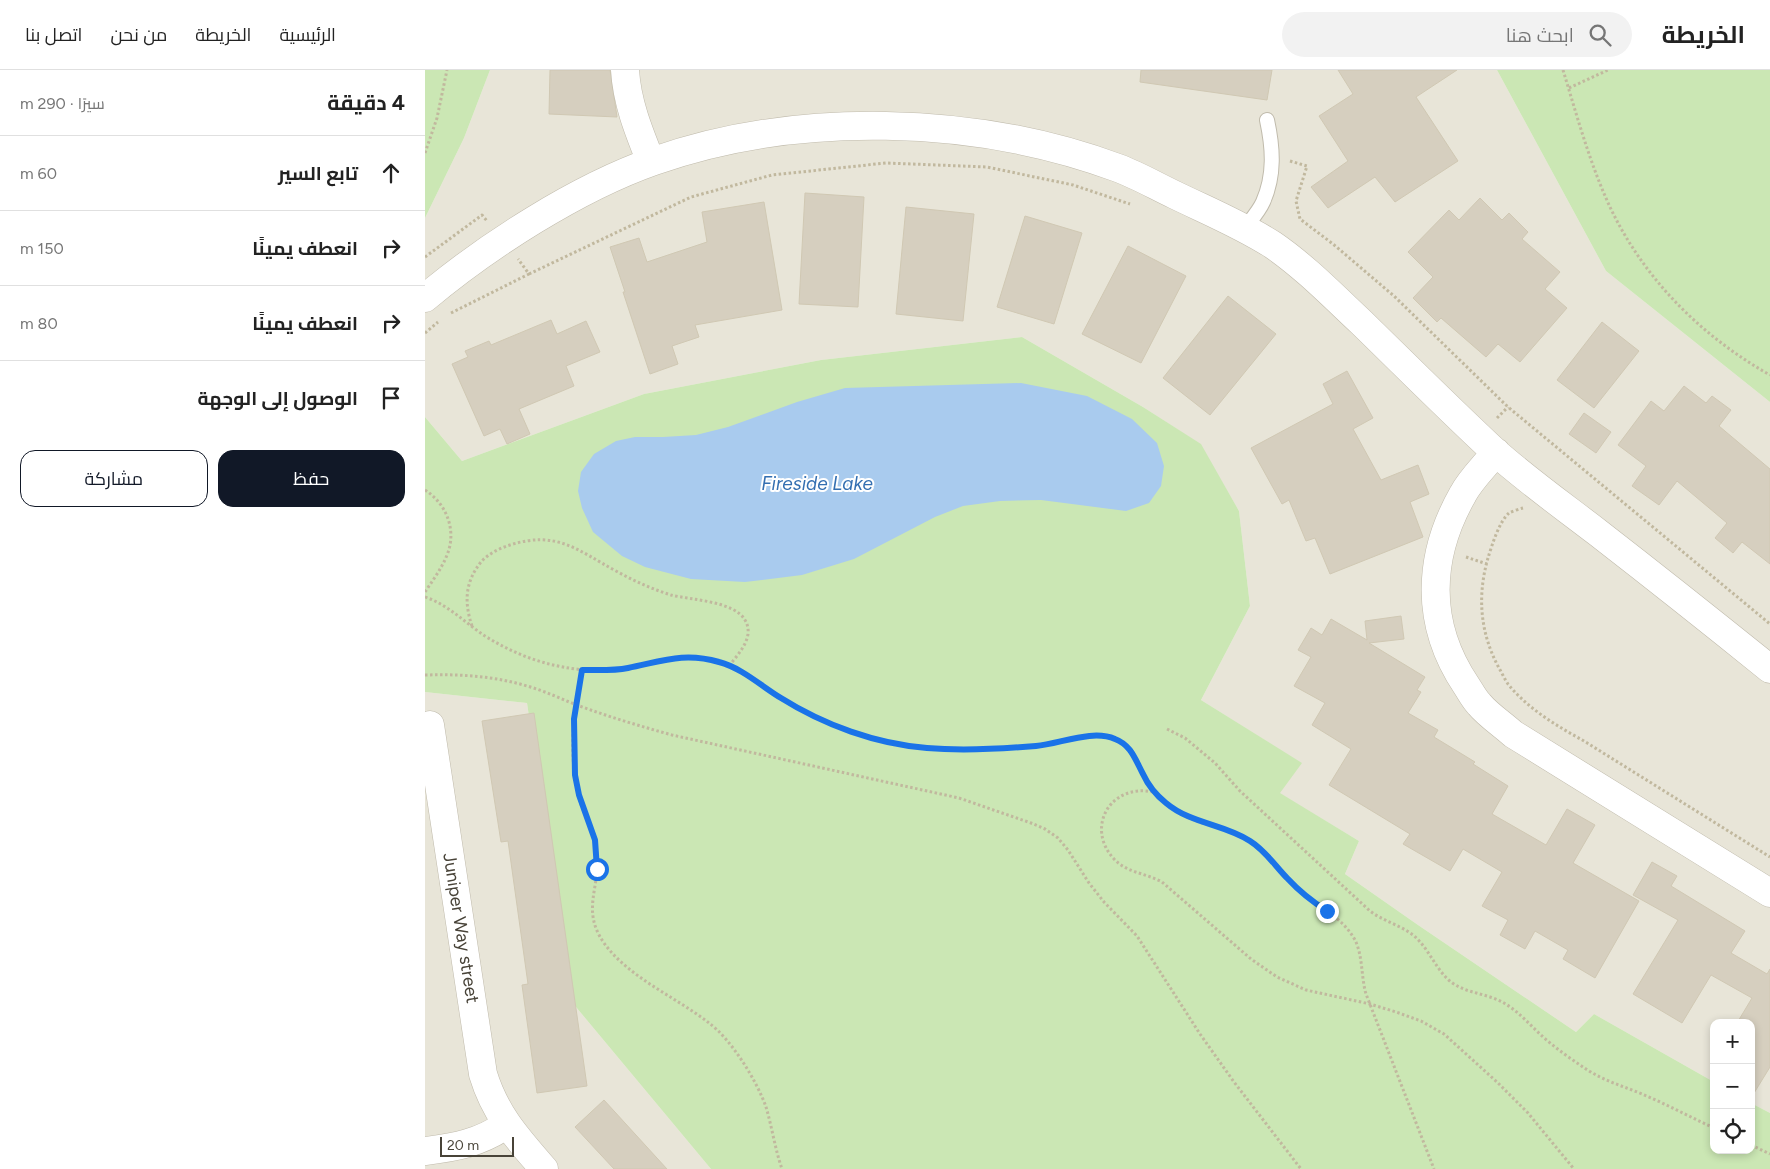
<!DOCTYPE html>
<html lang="ar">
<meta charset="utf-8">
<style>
:root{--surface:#fff;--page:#f2f2f2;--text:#222;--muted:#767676;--line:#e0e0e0;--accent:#111827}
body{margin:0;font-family:Figtree,Cairo,sans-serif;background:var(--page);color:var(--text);direction:rtl}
.controls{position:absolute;right:15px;bottom:15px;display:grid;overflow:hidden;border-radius:10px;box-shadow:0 2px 8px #0003}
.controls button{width:45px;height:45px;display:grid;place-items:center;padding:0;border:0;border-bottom:1px solid var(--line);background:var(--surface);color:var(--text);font:25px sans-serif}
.scale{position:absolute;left:15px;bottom:12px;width:74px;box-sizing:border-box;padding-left:5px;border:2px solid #484338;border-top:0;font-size:14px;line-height:18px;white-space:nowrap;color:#484338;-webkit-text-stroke:4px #fff;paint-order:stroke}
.stop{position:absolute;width:15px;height:15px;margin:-11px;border:4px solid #1a73e8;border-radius:50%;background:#fff}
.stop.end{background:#1a73e8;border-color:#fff;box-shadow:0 1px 5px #0008}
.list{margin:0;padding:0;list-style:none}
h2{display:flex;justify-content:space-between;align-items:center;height:65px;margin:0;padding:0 20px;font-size:21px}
h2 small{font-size:16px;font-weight:400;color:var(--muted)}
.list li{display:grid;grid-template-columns:32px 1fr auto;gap:15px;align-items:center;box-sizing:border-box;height:75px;padding:0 20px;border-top:1px solid var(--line)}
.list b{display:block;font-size:19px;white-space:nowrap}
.list em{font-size:16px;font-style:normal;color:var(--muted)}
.actions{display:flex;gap:10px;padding:15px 20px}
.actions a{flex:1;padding:11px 0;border:1px solid var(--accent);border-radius:15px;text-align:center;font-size:18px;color:var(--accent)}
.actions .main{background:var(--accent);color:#fff}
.icon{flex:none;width:28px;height:28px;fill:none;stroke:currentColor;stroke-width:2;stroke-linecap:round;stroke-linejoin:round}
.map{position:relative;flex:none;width:1345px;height:1099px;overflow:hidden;direction:ltr}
header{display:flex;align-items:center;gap:30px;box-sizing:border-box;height:70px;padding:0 25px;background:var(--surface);border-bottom:1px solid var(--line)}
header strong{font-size:24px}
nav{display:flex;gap:28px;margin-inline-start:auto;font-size:18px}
.search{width:350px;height:45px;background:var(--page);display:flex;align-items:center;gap:12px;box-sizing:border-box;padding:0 18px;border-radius:28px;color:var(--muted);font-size:19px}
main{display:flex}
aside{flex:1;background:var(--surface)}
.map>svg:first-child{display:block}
.residential{fill:#e8e5d8}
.green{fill:#cbe7b4}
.water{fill:#a9cbee}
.building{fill:#d6cfbf;stroke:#d0c8b3}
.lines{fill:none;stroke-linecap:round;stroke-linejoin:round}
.lane-casing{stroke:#c0bbac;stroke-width:16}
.street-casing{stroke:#c0bbac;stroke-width:29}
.path{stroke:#c1b89e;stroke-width:3;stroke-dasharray:2.5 2.5;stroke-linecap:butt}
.lane{stroke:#fff;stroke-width:14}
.street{stroke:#fff;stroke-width:28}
.route{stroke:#1a73e8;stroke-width:6}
.labels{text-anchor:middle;stroke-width:4;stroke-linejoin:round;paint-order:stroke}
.street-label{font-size:18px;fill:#484338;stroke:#fff}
.water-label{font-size:19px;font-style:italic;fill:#346fb1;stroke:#fff}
</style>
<header>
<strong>الخريطة</strong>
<div class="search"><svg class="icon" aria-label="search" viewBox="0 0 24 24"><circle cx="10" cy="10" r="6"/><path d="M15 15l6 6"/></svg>ابحث هنا</div>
<nav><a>الرئيسية</a><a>الخريطة</a><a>من نحن</a><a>اتصل بنا</a></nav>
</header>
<main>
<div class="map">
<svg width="1345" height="1099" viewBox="0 0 1345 1099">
<rect width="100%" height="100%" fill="#f4f2ea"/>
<!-- residential -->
<path class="residential" d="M 65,0 L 1072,0 L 1181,201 L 1345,332 L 1345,1043 L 1326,1033 L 1326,953 L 1289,953 L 1289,1012 L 1169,944 L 1151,962 L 993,855 L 920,804 L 934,771 L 854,723 L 876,693 L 776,630 L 825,536 L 814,441 L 775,374 L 718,337 L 597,267 L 396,290 L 219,324 L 37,391 L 0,347 L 0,148 L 39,68 Z
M 0,622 L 102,633 L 146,931 L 286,1099 L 0,1099 Z"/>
<!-- green -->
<path class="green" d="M 0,0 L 65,0 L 39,68 L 0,148 Z
M 1072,0 L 1345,0 L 1345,332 L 1181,201 Z
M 597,267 L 718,337 L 776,374 L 814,441 L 825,536 L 776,630 L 877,693 L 855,723 L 934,771 L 920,804 L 993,855 L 1151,962 L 1169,944 L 1289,1012 L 1289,1080 L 1326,1080 L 1326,1033 L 1345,1043 L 1345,1099 L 286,1099 L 146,931 L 102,633 L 0,622 L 0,347 L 37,391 L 219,324 L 396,290 Z"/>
<!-- water -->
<path class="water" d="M 596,313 L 662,326 L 707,349 L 732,373 L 739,396 L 736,416 L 724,433 L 701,441 L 616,430 L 575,431 L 538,436 L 510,447 L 429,489 L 377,505 L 320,512 L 266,509 L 220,497 L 197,486 L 168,462 L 157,438 L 153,421 L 156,402 L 169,384 L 191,371 L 210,367 L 238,367 L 271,365 L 303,357 L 372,332 L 420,318 Z"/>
<!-- building -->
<path class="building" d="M 125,0 L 185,0 L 192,47 L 124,44 Z
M 716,0 L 847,0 L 842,30 L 715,12 Z
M 913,0 L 1032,0 L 991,27 L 1033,91 L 970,132 L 950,107 L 903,138 L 886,117 L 923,91 L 894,46 L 928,24 Z
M 380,123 L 439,127 L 433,237 L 374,234 Z
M 1055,128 L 1077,150 L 1084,143 L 1103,162 L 1097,169 L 1135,202 L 1120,219 L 1142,238 L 1095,292 L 1073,274 L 1061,287 L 1016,248 L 1012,252 L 988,228 L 1008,207 L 983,182 L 1024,140 L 1034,150 Z
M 339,132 L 357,240 L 270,255 L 274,267 L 247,276 L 253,294 L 225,304 L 198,222 L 200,222 L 185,177 L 214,168 L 222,192 L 282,172 L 277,142 Z
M 481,137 L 549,144 L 538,251 L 471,244 Z
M 600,146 L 657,163 L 629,254 L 572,237 Z
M 703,176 L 761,206 L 716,293 L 657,264 Z
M 803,226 L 851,264 L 785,345 L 738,308 Z
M 126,250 L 132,264 L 161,251 L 175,282 L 141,296 L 149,316 L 94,339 L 105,364 L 82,374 L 75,359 L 59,366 L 27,294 L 43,287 L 40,281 L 64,271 L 66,275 Z
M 1177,252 L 1214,281 L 1169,338 L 1132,310 Z
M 922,301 L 948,348 L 928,359 L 956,410 L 993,395 L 1004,424 L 985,432 L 998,467 L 905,504 L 890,468 L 881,471 L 864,430 L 857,434 L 826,378 L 908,334 L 898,314 Z
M 1259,316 L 1281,333 L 1287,326 L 1306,340 L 1294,356 L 1345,399 L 1345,494 L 1317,472 L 1308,483 L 1290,468 L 1302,453 L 1252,411 L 1234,435 L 1207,416 L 1221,396 L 1193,375 L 1226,331 L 1239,341 Z
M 1159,343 L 1186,362 L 1171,383 L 1144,364 Z
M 976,546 L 979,569 L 944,573 L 1000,607 L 992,620 L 996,622 L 983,643 L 1013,660 L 1009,667 L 1050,692 L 1048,694 L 1083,716 L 1067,744 L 1121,775 L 1142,739 L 1170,755 L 1148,793 L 1214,831 L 1170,908 L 1138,889 L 1143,880 L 1110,861 L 1100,879 L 1075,865 L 1083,850 L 1057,836 L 1077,802 L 1038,779 L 1025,801 L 978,774 L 985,764 L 904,715 L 926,679 L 887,655 L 900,633 L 869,616 L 886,587 L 873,580 L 886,558 L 897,565 L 906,549 L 942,570 L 940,551 Z
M 109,643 L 162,1016 L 112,1023 L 97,915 L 103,914 L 83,771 L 76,772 L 57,651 Z
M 1227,792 L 1252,806 L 1246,816 L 1320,861 L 1306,883 L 1342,904 L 1345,899 L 1345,997 L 1326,1028 L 1326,953 L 1312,953 L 1327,928 L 1286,905 L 1257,953 L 1208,924 L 1253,850 L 1208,825 Z
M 179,1030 L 242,1099 L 189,1099 L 150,1057 Z"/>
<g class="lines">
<!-- lane casing -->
<g class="lane-casing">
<path id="lane" d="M 820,158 C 826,150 834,141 838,132 C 850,105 848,78 842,50"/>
</g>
<!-- street casing -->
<g class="street-casing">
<path id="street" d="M 200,0 C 202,33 214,62 226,92
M 0,228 C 62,176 152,118 229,91 C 372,41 550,45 693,98 C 712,105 731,116 750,125 C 783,141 817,155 848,175 C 880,197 908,226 937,253 C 980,295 1023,338 1067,379 C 1100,409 1137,435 1172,462 C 1230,507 1288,553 1345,599
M 1071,382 C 1060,396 1046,409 1038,424 C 1002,487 1000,554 1041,615 C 1045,621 1049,629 1054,634 C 1063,645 1077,654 1088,664 L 1345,823
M 5,655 L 58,1004 C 70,1044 92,1068 119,1099
M 0,1081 C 32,1077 54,1073 81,1055"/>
</g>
<!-- path -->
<path class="path" d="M 1138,0 C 1152,46 1165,94 1185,137 C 1219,209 1276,266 1345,305
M 1144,18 L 1183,0
M 0,83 L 12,48 L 22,0
M 865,91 L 882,96 L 871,131 L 875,149 L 908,174 L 969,226 L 1083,337 L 1345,554
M 0,187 L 57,145 L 62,151
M 104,204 L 266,127 L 347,105 L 461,93 L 562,97 L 648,115 L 705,134
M 26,243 L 104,204 L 93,189
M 0,263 L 13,252
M 1072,348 L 1083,337
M 0,420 C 22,434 32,461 22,485 C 17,498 8,510 0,522
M 1098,438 C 1094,439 1088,441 1084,443 C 1074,452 1067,475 1063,488 C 1052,526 1055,563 1074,598 C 1077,603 1080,610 1083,614 C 1103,639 1132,656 1159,671 L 1345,787
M 1041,487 L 1062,494
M 0,527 C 24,535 40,553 60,566 C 84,581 110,592 138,597 C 159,601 183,602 204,598 C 237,591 264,581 297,593 C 318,600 336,616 354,627 C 390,650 432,667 473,674 C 519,682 566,681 612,676 C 635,674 668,660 689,668 C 706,676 710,691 719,706 C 725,716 731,725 740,732 C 752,743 768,751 784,755 C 795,758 806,760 816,765 C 840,778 853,801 872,818 C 891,836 917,846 930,870 C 938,886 936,907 941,924 L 1009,1099
M 47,556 C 39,532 40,512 56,492 C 63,484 75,478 85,475 C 132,460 152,480 191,501 C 209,511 227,519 246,525 C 266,530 309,531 320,550 C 330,567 314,583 304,596
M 157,600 C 147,640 144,683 153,724 C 158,745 170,763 172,785 C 175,819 156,840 179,873 C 204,908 251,927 284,953 C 306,969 332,1011 341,1037 C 347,1057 350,1079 357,1099
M 0,605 C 35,604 69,606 102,616 C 120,621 136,629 152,635 C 184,647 215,656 247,665 L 534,728 L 606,753 L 620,759 L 633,768 L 643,780 L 664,813 L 679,832 L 712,866 L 775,964 L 809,1012 L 876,1099
M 742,659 L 760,668 L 790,693 L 815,721 L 945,841 C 958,851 975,855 988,865 C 1004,878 1010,899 1026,912 C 1042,924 1062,923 1079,933 C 1093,941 1104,954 1116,965 C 1130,978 1146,989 1161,999 C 1179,1011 1198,1016 1217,1024 C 1241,1034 1265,1047 1289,1058
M 728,722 C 685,713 660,758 689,789 C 702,803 721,803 737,812 L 826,889 L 852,907 L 881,920 L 945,934 L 971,942 L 996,951 L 1019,964 L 1072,1012 L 1103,1043 L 1149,1099
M 1326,1075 L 1345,1084"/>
<!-- lane -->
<use href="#lane" class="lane"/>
<!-- street -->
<use href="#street" class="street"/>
</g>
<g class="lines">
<!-- route -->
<path class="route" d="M 172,799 L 170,770 L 154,725 L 150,705 L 149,649 L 157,600 C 172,600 188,601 203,598 C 238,591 259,582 294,592 C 317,598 336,616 356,628 C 399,655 451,674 502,678 C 538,681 575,679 611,676 C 635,674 667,659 690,669 C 706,675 710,689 718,704 C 723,715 731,725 741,733 C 766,754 799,754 825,771 C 841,781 850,796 863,809 C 875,822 888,832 902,841"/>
</g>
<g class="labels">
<!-- street labels -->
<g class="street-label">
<text transform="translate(36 858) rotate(81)" y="6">Juniper Way street</text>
</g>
<!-- water labels -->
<g class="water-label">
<text x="392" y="420">Fireside Lake</text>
</g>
</g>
</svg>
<div class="controls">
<button>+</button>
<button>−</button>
<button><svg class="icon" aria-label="locate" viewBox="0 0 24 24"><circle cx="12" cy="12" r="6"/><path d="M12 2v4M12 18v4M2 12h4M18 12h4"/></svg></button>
</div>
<div class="scale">20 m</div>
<div class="stop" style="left:172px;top:799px"></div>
<div class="stop end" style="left:902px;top:841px"></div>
</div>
<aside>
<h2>4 دقيقة<small>سيرًا · 290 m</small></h2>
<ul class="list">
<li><svg class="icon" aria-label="ahead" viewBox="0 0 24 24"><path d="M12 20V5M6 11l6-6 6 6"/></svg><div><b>تابع السير</b></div><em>60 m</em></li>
<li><svg class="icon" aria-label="right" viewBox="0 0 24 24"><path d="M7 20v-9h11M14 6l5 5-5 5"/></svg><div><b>انعطف يمينًا</b></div><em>150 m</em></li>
<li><svg class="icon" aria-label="right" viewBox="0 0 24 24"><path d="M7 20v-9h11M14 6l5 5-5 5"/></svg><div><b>انعطف يمينًا</b></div><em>80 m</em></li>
<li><svg class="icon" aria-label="arrive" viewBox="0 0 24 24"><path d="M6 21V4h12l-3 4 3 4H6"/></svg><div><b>الوصول إلى الوجهة</b></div></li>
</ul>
<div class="actions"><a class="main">حفظ</a><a>مشاركة</a></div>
</aside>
</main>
